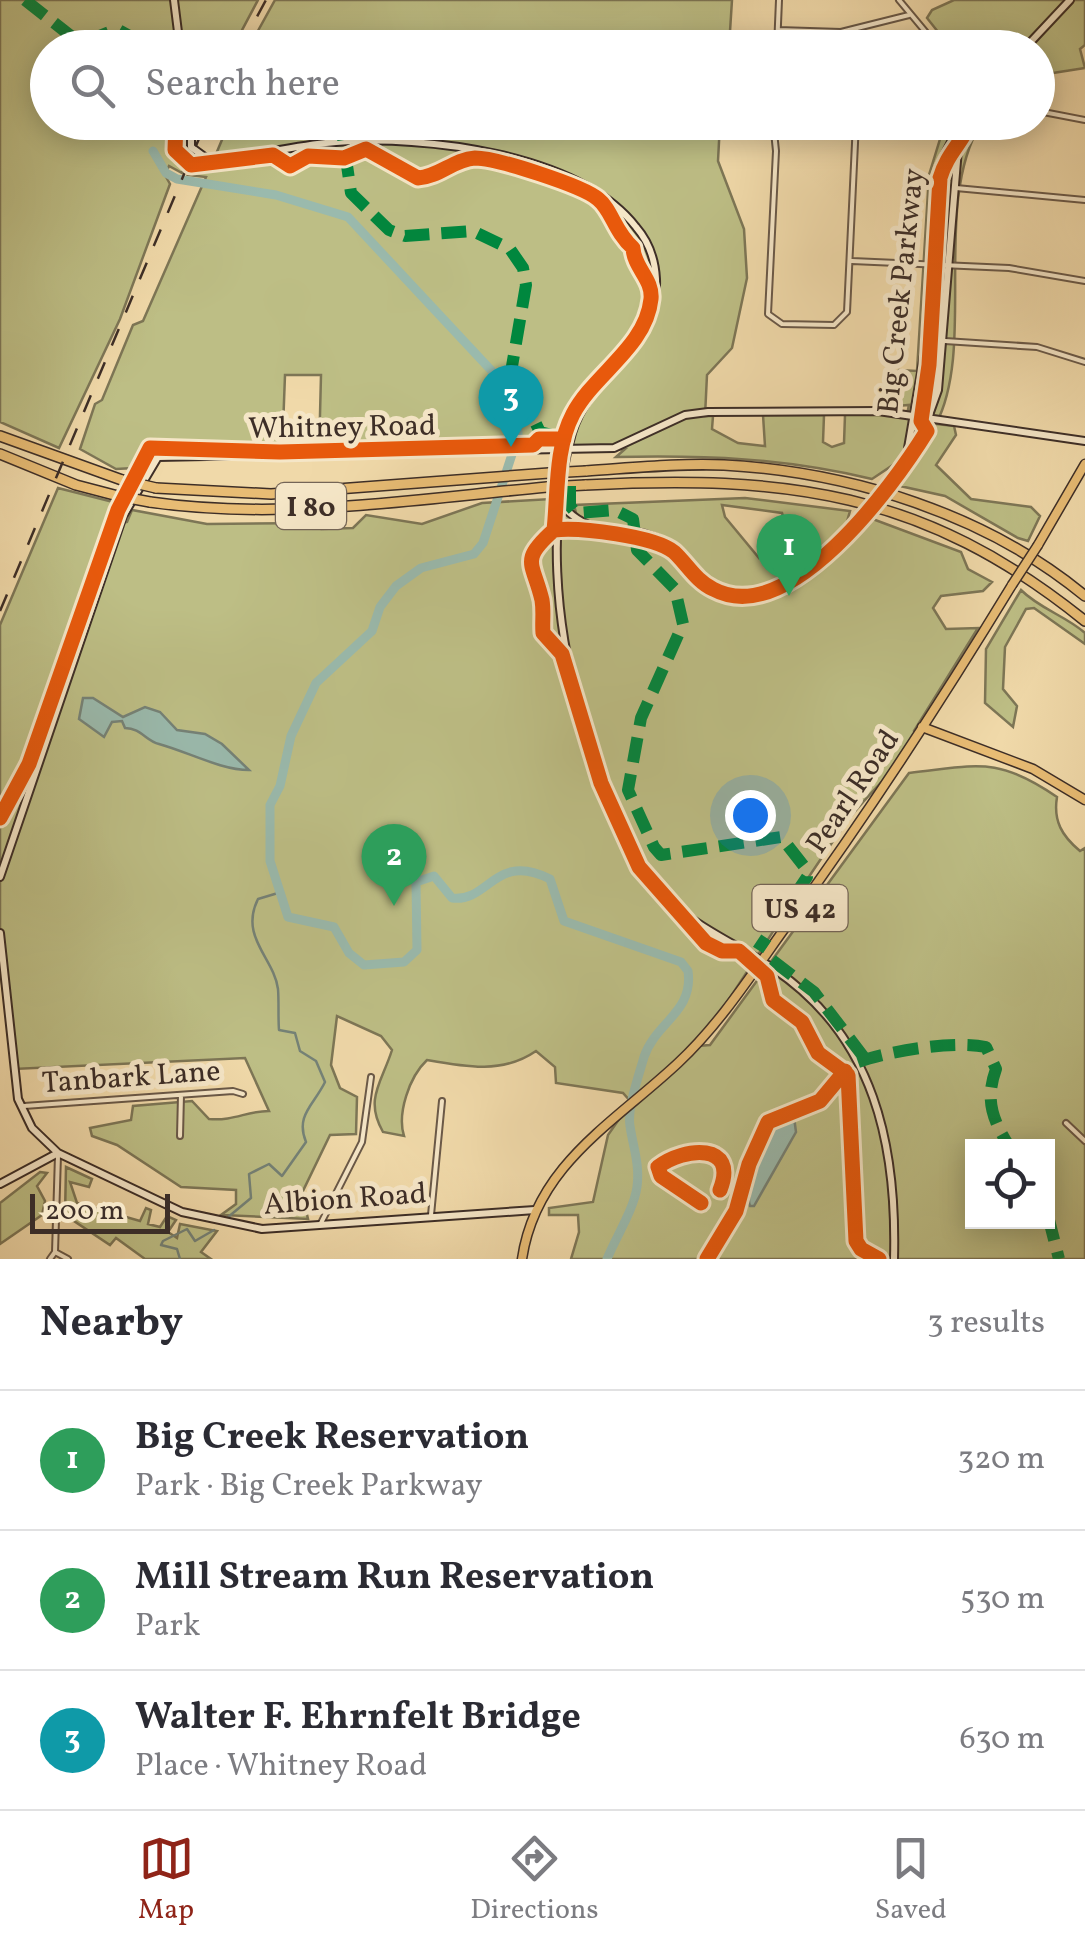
<!DOCTYPE html>
<meta charset="utf-8">
<style>
:root{--surface:#fff;--page:#f7f7f7;--text:#2b2b33;--muted:#7c7c81;--line:#e1e1e2;--accent:#8f2418}
body{margin:0;font-family:Vollkorn,serif;background:var(--page);color:var(--text)}
.controls{position:absolute;right:30px;bottom:30px;display:grid;overflow:hidden;border-radius:0px;box-shadow:0 5px 25px #0003}
.controls button{width:90px;height:90px;display:grid;place-items:center;padding:0;border:0;border-bottom:2px solid var(--line);background:var(--surface);color:var(--text);font:50px sans-serif}
.scale{position:absolute;left:30px;bottom:25px;width:140px;box-sizing:border-box;padding-left:10px;border:5px solid #3d2e27;border-top:0;font-size:28px;line-height:35px;white-space:nowrap;color:#3d2e27;-webkit-text-stroke:8px #f5e6c7;paint-order:stroke}
.you{position:absolute;left:750px;top:815px;width:35px;height:35px;margin:-25px;border:8px solid #fff;border-radius:50%;background:#1a73e8;box-shadow:0 0 0 15px #1a73e833}
.badge{display:grid;place-items:center;width:65px;height:65px;border-radius:50%;background:var(--accent);color:#fff;font-size:32px;font-weight:700}
.pin{position:absolute;translate:-50% -82px;filter:drop-shadow(0 2px 5px #0008)}
.pin::after{content:'';position:absolute;top:52px;width:35px;height:30px;background:inherit;clip-path:polygon(0 0,100% 0,50% 100%)}
.list{margin:0;padding:0;list-style:none}
h2{display:flex;justify-content:space-between;align-items:center;height:130px;margin:0;padding:0 40px;font-size:42px}
h2 small{font-size:32px;font-weight:400;color:var(--muted)}
.list li{display:grid;grid-template-columns:65px 1fr auto;gap:30px;align-items:center;box-sizing:border-box;height:140px;padding:0 40px;border-top:2px solid var(--line)}
.list b{display:block;font-size:38px;white-space:nowrap}
.list p{margin:0;font-size:32px;white-space:nowrap;color:var(--muted)}
.list em{font-size:32px;font-style:normal;color:var(--muted)}
.icon{flex:none;width:55px;height:55px;fill:none;stroke:currentColor;stroke-width:2;stroke-linecap:round;stroke-linejoin:round}
.map{position:relative;flex:none;width:1085px;height:1259px;overflow:hidden}
.search{position:absolute;background:var(--surface);box-shadow:0 5px 25px #0003;left:30px;right:30px;top:30px;height:110px;display:flex;align-items:center;gap:25px;box-sizing:border-box;padding:0 35px;border-radius:55px;color:var(--muted);font-size:38px}
.sheet{height:550px;background:var(--surface)}
nav{display:flex;justify-content:space-around;align-items:center;box-sizing:border-box;height:140px;border-top:2px solid var(--line);background:var(--surface);font-size:28px;color:var(--muted)}
nav a{display:grid;justify-items:center;gap:5px}
nav .on{color:var(--accent)}
.map>svg:first-child{display:block}
.green{fill:#bdbe85;stroke:#7d7656;stroke-width:2.5;fill-rule:evenodd}
.water{fill:#9abaad;stroke:#758277;stroke-width:2.5}
.lines{fill:none;stroke-linecap:round;stroke-linejoin:round}
.stream{stroke:#758277;stroke-width:2.5}
.river{stroke:#9abaad;stroke-width:9}
.street-casing{stroke:#6a5948;stroke-width:8}
.secondary-casing{stroke:#3d2e27;stroke-width:10}
.primary-casing{stroke:#3d2e27;stroke-width:11}
.highway-casing{stroke:#3d2e27;stroke-width:12}
.street{stroke:#f5e6c7;stroke-width:4}
.secondary{stroke:#f5e6c7;stroke-width:6}
.primary{stroke:#e8bc74;stroke-width:8}
.highway{stroke:#e8bc74;stroke-width:9}
.rail{stroke:#3d2e27;stroke-width:2.5;stroke-dasharray:18 18;stroke-linecap:butt}
.secondary-bridge-casing{stroke:#3d2e27;stroke-width:10;stroke-linecap:butt}
.primary-bridge-casing{stroke:#3d2e27;stroke-width:11;stroke-linecap:butt}
.highway-bridge-casing{stroke:#3d2e27;stroke-width:12;stroke-linecap:butt}
.secondary-bridge{stroke:#f5e6c7;stroke-width:6}
.primary-bridge{stroke:#e8bc74;stroke-width:8}
.highway-bridge{stroke:#e8bc74;stroke-width:9}
.quiet{stroke:#00873e;stroke-width:12;stroke-dasharray:25 12;stroke-linecap:butt}
.cycleway-casing{stroke:#f5e6c7;stroke-width:21}
.cycleway{stroke:#e8590c;stroke-width:15}
.labels{text-anchor:middle;stroke-width:10;stroke-linejoin:round;paint-order:stroke}
.shield{fill:#f5e6c7;stroke:#746557;stroke-width:2.5}
.shield-label{font-size:28px;font-weight:bold;fill:#3d2e27}
.street-label{font-size:30px;fill:#3d2e27;stroke:#f5e6c7}
</style>
<div class="map">
<svg width="1085" height="1259" viewBox="0 0 1085 1259">
<rect width="100%" height="100%" fill="#f0d9a9"/>
<filter id="stains"><feTurbulence type="fractalNoise" baseFrequency=".002" numOctaves="4"/><feColorMatrix values="0 0 0 0 .2 0 0 0 0 .09 0 0 0 0 .02 0 0 0 .5 -.17"/></filter>
<radialGradient id="worn" r=".72"><stop offset=".6" stop-color="#630" stop-opacity="0"/><stop offset="1" stop-color="#630" stop-opacity=".3"/></radialGradient>
<!-- green -->
<path class="green" d="M 0,0 L 258,0 L 233,47 L 48,48 L 48,122 L 187,123 L 173,157 L 185,165 L 182,173 L 169,166 L 165,175 L 170,184 L 120,319 L 59,448 L 0,422 Z
M 275,0 L 732,0 L 729,47 L 249,47 Z
M 954,0 L 1085,0 L 1085,45 L 1080,49 L 1085,68 L 1053,73 L 1038,86 L 1038,48 L 950,47 L 927,18 L 932,10 Z
M 229,123 L 720,123 L 718,161 L 744,229 L 747,278 L 732,348 L 707,375 L 705,416 L 713,416 L 712,429 L 738,443 L 765,446 L 763,415 L 824,415 L 823,442 L 832,447 L 844,443 L 845,415 L 850,411 L 907,414 L 909,405 L 897,406 L 892,392 L 899,370 L 917,371 L 929,175 L 945,123 L 981,123 C 931,206 977,345 936,424 L 954,426 L 956,435 L 936,465 L 971,499 L 1031,507 L 1040,516 L 1028,541 L 1018,538 L 945,496 L 900,486 L 905,469 L 893,465 L 872,479 C 783,458 707,455 616,457 L 625,449 L 319,455 L 321,375 L 285,375 L 282,455 L 142,454 L 134,468 L 116,469 L 80,449 L 95,404 L 102,400 L 133,325 L 143,321 L 206,177 L 188,175 L 191,169 L 211,166 Z
M 58,488 L 125,505 L 118,524 L 127,522 L 132,510 L 207,524 L 311,523 L 321,529 L 353,528 L 366,515 L 422,524 L 482,503 L 551,499 L 552,515 L 576,513 L 574,505 L 745,498 L 850,511 L 846,525 L 860,529 L 870,518 L 961,552 L 968,569 L 992,582 L 983,591 L 941,596 L 933,608 L 946,629 L 978,628 L 914,731 L 919,737 C 898,770 869,791 846,823 C 793,896 749,973 697,1046 L 710,1045 L 909,773 C 976,766 996,755 1057,797 C 1053,821 1062,836 1080,851 L 1085,848 L 1085,1259 L 571,1259 L 579,1232 L 578,1215 L 549,1215 L 549,1208 L 593,1202 L 608,1135 L 631,1102 L 623,1093 L 556,1083 L 555,1067 L 536,1051 C 503,1074 466,1067 427,1060 C 409,1077 397,1114 404,1136 L 383,1132 C 364,1099 382,1082 392,1050 L 381,1036 L 337,1016 L 331,1065 L 340,1088 L 357,1097 L 356,1134 L 330,1135 L 302,1193 L 308,1219 L 221,1215 L 236,1204 L 236,1190 L 181,1187 L 117,1145 L 92,1136 L 90,1128 L 131,1120 L 133,1106 L 192,1101 L 209,1119 C 235,1121 246,1111 269,1111 L 245,1058 L 14,1069 L 0,969 L 0,625 ZM 722,505 L 782,513 L 785,524 L 761,548 L 765,554 L 759,558 L 725,517 ZM 972,1146 L 1048,1146 L 1048,1222 L 972,1222 Z
M 1021,590 C 1040,609 1066,616 1085,633 L 1085,644 L 1034,608 L 1026,609 L 1005,647 L 1003,689 L 1017,706 L 1013,727 L 985,703 L 986,649 Z
M 66,1167 L 92,1179 L 89,1187 L 70,1182 L 77,1203 L 140,1221 L 146,1208 L 151,1210 L 148,1224 L 160,1227 L 167,1216 L 176,1220 L 168,1232 L 177,1238 L 180,1224 L 217,1231 L 201,1252 L 211,1259 L 145,1259 L 116,1238 L 110,1245 L 65,1215 Z
M 40,1172 L 47,1173 L 37,1186 L 45,1201 L 42,1215 L 0,1244 L 0,1203 Z"/>
<!-- water -->
<path class="water" d="M 83,698 L 93,698 L 123,717 L 145,707 L 160,712 L 177,730 L 205,734 L 222,744 L 249,770 C 221,770 188,752 159,744 C 146,741 141,728 125,728 L 122,721 L 112,722 L 104,737 L 79,719 Z
M 794,1117 L 796,1132 L 754,1206 L 750,1206 C 744,1192 769,1130 781,1118 Z"/>
<g class="lines">
<!-- stream -->
<path class="stream" d="M 227,1218 L 251,1198 L 249,1174 L 269,1164 L 282,1176 L 306,1142 C 295,1115 314,1105 325,1082 L 316,1061 L 300,1051 L 295,1033 L 279,1030 C 278,1016 279,1002 278,989 C 274,958 239,937 258,899 L 278,893
M 180,1259 L 177,1249 L 161,1245 L 163,1241 L 187,1229 L 195,1241 L 214,1230"/>
<!-- river -->
<path class="river" d="M 153,151 L 166,173 L 177,179 L 276,195 L 348,217 L 517,398 L 518,436 L 483,543 L 474,554 L 421,568 L 396,586 L 380,607 L 372,631 L 316,683 L 291,736 L 280,786 L 270,805 L 270,861 L 288,917 L 334,927 L 349,953 L 364,965 L 404,962 L 417,950 L 416,882 L 434,876 L 452,898 C 489,903 495,851 550,879 L 564,921 L 681,962 L 688,971 C 694,1012 655,1023 644,1057 C 639,1075 627,1108 630,1126 C 633,1147 640,1164 637,1187 C 634,1209 616,1237 607,1259"/>
<!-- street casing -->
<g class="street-casing">
<path id="street" d="M 899,0 L 939,48
M 778,30 L 841,32 L 909,15
M 777,48 L 779,0
M 1038,111 L 1085,120
M 773,122 L 776,151 L 768,314 L 782,324 L 834,325 L 847,312 L 856,122
M 956,188 L 1085,200
M 852,261 L 1009,268 L 1085,281
M 945,341 L 1037,347 L 1085,362
M 24,1106 L 233,1091 L 243,1094
M 1066,1123 L 1085,1141
M 180,1136 L 181,1095
M 431,1215 L 442,1101
M 320,1225 L 362,1142 L 371,1077
M 55,1252 L 68,1259
M 50,1259 L 55,1252 L 58,1155"/>
</g>
<!-- secondary casing -->
<g class="secondary-casing">
<path id="secondary" d="M 174,0 L 180,48
M 1025,48 L 1070,0
M 191,122 L 191,147 L 206,158 C 249,159 293,145 336,142 C 424,135 578,153 636,227 C 649,242 655,260 656,279 C 659,355 591,369 572,433 C 547,521 555,623 580,710 C 598,770 617,843 659,890 C 690,926 736,943 774,969 C 875,1037 897,1146 894,1259
M 908,448 L 924,355 L 938,168 L 956,132
M 891,477 L 924,429 L 938,390 L 960,125
M 560,503 C 593,542 617,521 657,538 C 679,547 690,568 709,582 C 758,619 827,556 858,519
M 0,877 L 123,516 L 158,457 L 614,448 L 685,415 L 708,412 L 878,411 L 1085,441
M 0,933 L 18,1099 L 32,1128 L 58,1153 L 182,1212 L 262,1229 L 535,1210
M 0,1184 L 58,1153"/>
</g>
<!-- primary casing -->
<g class="primary-casing">
<path id="primary" d="M 1038,545 L 1085,464
M 922,727 L 1033,769 L 1085,800
M 522,1259 C 536,1165 614,1123 678,1063 C 722,1022 755,969 790,921 C 869,812 942,700 1012,585"/>
</g>
<!-- highway casing -->
<g class="highway-casing">
<path id="highway" d="M 0,436 L 122,480
M 0,454 L 76,485 L 118,496
M 586,471 C 632,468 679,463 724,465 C 851,472 986,514 1085,596
M 585,485 C 785,475 923,490 1085,621
M 156,488 L 271,494 L 549,473
M 150,502 C 280,521 417,499 547,487"/>
</g>
<!-- street -->
<use href="#street" class="street"/>
<!-- secondary -->
<use href="#secondary" class="secondary"/>
<!-- primary -->
<use href="#primary" class="primary"/>
<!-- highway -->
<use href="#highway" class="highway"/>
<!-- rail -->
<path class="rail" d="M 240,48 L 266,0
M 0,611 L 206,122"/>
<!-- secondary-bridge casing -->
<g class="secondary-bridge-casing">
<path id="secondary-bridge" d="M 858,519 L 891,477"/>
</g>
<!-- primary-bridge casing -->
<g class="primary-bridge-casing">
<path id="primary-bridge" d="M 1012,585 L 1038,545"/>
</g>
<!-- highway-bridge casing -->
<g class="highway-bridge-casing">
<path id="highway-bridge" d="M 549,473 L 586,471
M 122,480 L 156,488
M 547,487 L 585,485
M 118,496 L 150,502"/>
</g>
<!-- secondary-bridge -->
<use href="#secondary-bridge" class="secondary-bridge"/>
<!-- primary-bridge -->
<use href="#primary-bridge" class="primary-bridge"/>
<!-- highway-bridge -->
<use href="#highway-bridge" class="highway-bridge"/>
<!-- quiet -->
<path class="quiet" d="M 25,0 L 76,40 L 87,41 L 117,29 L 151,48
M 182,122 C 201,139 218,133 238,122
M 329,122 L 342,131 L 351,193 L 389,230 L 405,236 L 473,231 L 510,249 L 523,268 L 526,285 L 511,372 L 540,432 L 552,435
M 570,486 L 570,506 L 576,513 L 615,510 L 633,519 L 637,550 L 675,589 L 683,624 L 641,718 L 628,790 L 654,847 L 661,855 L 781,837 L 807,870 L 807,877 L 758,950
M 772,960 L 814,992 L 866,1060
M 858,1062 C 889,1051 954,1040 986,1047 L 996,1069 C 985,1100 992,1119 1009,1146
M 1048,1216 L 1059,1259"/>
<!-- cycleway casing -->
<g class="cycleway-casing">
<path id="cycleway" d="M 176,122 L 175,150 L 191,165 L 273,155 L 290,166 L 308,156 L 344,158 L 366,149 L 418,178 C 439,177 454,159 475,158 C 497,158 583,186 598,199 C 612,210 614,231 633,248 C 634,268 653,279 651,299 C 646,347 594,374 573,414 C 555,448 558,494 554,530 C 519,561 533,562 542,600 C 544,612 542,622 543,633 L 562,654 L 601,783 L 639,867 L 706,943 L 722,951 L 739,951 L 767,976 L 773,1000 L 802,1022 L 818,1053 L 848,1075 L 856,1241 L 861,1249 L 879,1259
M 554,530 C 580,527 654,536 674,552 C 687,564 696,581 713,589 C 789,630 893,486 927,431 L 921,421 L 929,365 L 940,178 C 947,154 961,144 971,122
M 0,818 L 29,764 L 118,510 L 150,448 L 280,452 L 533,445 L 539,439 L 564,439
M 701,1203 L 661,1176 L 658,1167 C 684,1147 739,1142 720,1190
M 707,1259 L 736,1211 L 749,1164 L 768,1122 L 820,1101 L 845,1071"/>
</g>
<!-- cycleway -->
<use href="#cycleway" class="cycleway"/>
</g>
<g class="labels">
<!-- shield labels -->
<g class="shield">
<rect x="276" y="483" width="70" height="46" rx="8"/>
<rect x="752.5" y="885" width="95" height="46" rx="8"/>
</g>
<g class="shield-label">
<text x="311" y="516">I 80</text>
<text x="800" y="918">US 42</text>
</g>
<!-- street labels -->
<g class="street-label">
<text transform="translate(900 291) rotate(-84)" y="10">Big Creek Parkway</text>
<text transform="translate(342 426) rotate(-1)" y="10">Whitney Road</text>
<text transform="translate(852 791) rotate(-56)" y="10">Pearl Road</text>
<text transform="translate(131 1076) rotate(-4)" y="10">Tanbark Lane</text>
<text transform="translate(345 1198) rotate(-4)" y="10">Albion Road</text>
</g>
</g>
<rect width="100%" height="100%" filter="url(#stains)"/>
<rect width="100%" height="100%" fill="url(#worn)"/>
</svg>
<div class="controls">
<button><svg class="icon" aria-label="locate" viewBox="0 0 24 24"><circle cx="12" cy="12" r="6"/><path d="M12 2v4M12 18v4M2 12h4M18 12h4"/></svg></button>
</div>
<div class="scale">200 m</div>
<div class="you"></div>
<div class="pin badge" style="left:789px;top:596px;background:#2e9e5b">1</div>
<div class="pin badge" style="left:394px;top:906px;background:#2e9e5b">2</div>
<div class="pin badge" style="left:511px;top:447px;background:#0f9aa8">3</div>
<div class="search"><svg class="icon" aria-label="search" viewBox="0 0 24 24"><circle cx="10" cy="10" r="6"/><path d="M15 15l6 6"/></svg>Search here</div>
</div>
<section class="sheet">
<h2>Nearby<small>3 results</small></h2>
<ul class="list">
<li><span class="badge" style="background:#2e9e5b">1</span><div><b>Big Creek Reservation</b><p>Park · Big Creek Parkway</p></div><em>320 m</em></li>
<li><span class="badge" style="background:#2e9e5b">2</span><div><b>Mill Stream Run Reservation</b><p>Park</p></div><em>530 m</em></li>
<li><span class="badge" style="background:#0f9aa8">3</span><div><b>Walter F. Ehrnfelt Bridge</b><p>Place · Whitney Road</p></div><em>630 m</em></li>
</ul>
</section>
<nav>
<a class="on"><svg class="icon" aria-label="map" viewBox="0 0 24 24"><path d="M3 6l6-2 6 2 6-2v14l-6 2-6-2-6 2zM9 4v14M15 6v14"/></svg>Map</a>
<a><svg class="icon" aria-label="directions" viewBox="0 0 24 24"><path d="M12 3l9 9-9 9-9-9zM9 14v-3h6M13 9l2 2-2 2"/></svg>Directions</a>
<a><svg class="icon" aria-label="saved" viewBox="0 0 24 24"><path d="M7 4h10v16l-5-4-5 4z"/></svg>Saved</a>
</nav>
